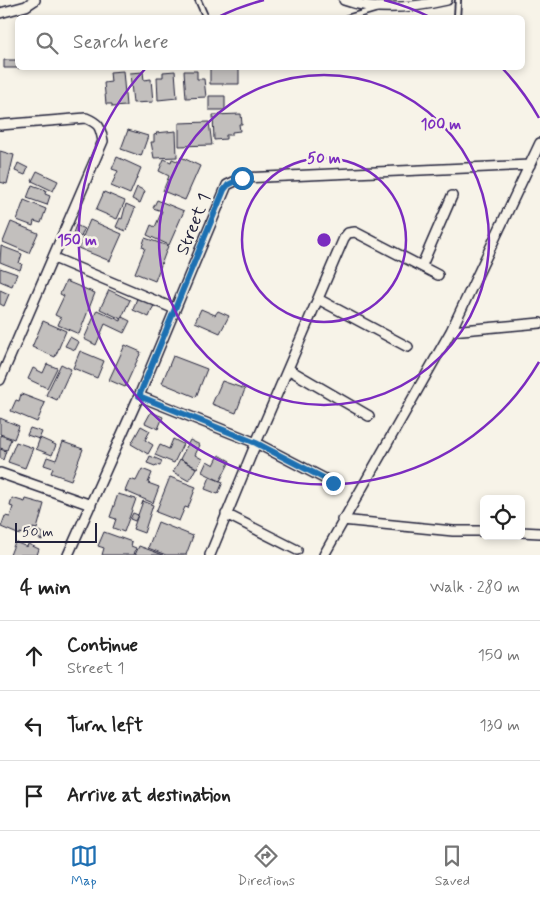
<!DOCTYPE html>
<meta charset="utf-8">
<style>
:root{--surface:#fff;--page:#f2f2f2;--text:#222;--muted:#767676;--line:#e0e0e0;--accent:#1f6fb2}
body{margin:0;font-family:Mynerve,sans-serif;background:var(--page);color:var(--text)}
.controls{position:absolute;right:15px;bottom:15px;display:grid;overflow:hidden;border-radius:8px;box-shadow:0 2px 8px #0003}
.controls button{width:45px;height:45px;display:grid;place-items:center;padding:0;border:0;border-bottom:1px solid var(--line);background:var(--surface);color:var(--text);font:25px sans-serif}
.scale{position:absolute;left:15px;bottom:12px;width:82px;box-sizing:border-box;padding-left:5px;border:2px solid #22223b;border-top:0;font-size:14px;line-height:18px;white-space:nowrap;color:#22223b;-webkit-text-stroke:4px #f7f3e8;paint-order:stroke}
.stop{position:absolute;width:15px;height:15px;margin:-11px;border:4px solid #1f6fb2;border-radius:50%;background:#fff}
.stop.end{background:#1f6fb2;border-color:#fff;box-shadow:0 1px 5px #0008}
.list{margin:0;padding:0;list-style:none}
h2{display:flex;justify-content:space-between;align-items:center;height:65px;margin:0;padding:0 20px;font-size:21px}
h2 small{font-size:16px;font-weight:400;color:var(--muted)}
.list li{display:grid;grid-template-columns:32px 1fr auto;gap:15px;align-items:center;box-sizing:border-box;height:70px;padding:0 20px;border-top:1px solid var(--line)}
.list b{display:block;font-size:19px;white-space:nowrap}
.list p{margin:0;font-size:16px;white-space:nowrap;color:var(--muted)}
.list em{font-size:16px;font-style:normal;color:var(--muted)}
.icon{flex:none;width:28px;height:28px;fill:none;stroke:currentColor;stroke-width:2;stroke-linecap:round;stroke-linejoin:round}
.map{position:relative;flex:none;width:540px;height:555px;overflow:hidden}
.search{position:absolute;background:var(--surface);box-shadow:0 2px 8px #0003;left:15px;right:15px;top:15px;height:55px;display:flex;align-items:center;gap:12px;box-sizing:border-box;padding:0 18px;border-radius:8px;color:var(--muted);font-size:19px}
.sheet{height:275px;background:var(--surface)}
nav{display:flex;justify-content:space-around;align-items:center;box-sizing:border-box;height:70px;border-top:1px solid var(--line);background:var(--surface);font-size:14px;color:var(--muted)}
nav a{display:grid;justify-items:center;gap:2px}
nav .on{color:var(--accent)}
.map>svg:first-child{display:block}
.building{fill:#c2bfbd;stroke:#22223b}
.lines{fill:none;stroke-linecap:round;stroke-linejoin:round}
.service-casing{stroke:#22223b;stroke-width:8}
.minor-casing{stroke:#22223b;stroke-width:12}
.service{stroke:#f7f3e8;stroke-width:4.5}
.minor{stroke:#f7f3e8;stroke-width:9}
.route{stroke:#1f6fb2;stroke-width:6}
.ring{fill:none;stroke:#7b2cbf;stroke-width:2.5}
.labels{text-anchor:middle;stroke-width:5;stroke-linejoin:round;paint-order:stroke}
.street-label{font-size:18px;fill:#22223b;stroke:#f7f3e8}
.centre{fill:#7b2cbf;stroke:#f7f3e8;stroke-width:2.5}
.ring-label{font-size:15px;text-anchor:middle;font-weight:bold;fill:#7b2cbf;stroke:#f7f3e8;stroke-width:5;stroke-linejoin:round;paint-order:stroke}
</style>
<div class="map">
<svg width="540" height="555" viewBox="0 0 540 555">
<rect width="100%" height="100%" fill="#f7f3e8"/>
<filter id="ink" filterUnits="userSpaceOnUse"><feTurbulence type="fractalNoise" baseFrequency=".02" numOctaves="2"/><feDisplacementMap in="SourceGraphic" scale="10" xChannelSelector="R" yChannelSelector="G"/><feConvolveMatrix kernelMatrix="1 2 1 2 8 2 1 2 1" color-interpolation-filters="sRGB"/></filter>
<g filter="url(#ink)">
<!-- building -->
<path class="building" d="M 4,60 L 18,60 L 18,68 L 20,68 L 4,68 Z
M 210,68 L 239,68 L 239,84 L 210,84 Z
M 123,71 L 126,106 L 112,107 L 112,104 L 106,104 L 104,83 L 111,82 L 110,72 Z
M 175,71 L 177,98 L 158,100 L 157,77 L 163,77 L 163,72 Z
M 184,71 L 197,71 L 197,79 L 204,79 L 206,97 L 186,98 Z
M 143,72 L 144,80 L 151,79 L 153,102 L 133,103 L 130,73 Z
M 209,96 L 225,96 L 225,110 L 209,110 Z
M 241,114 L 242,124 L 239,124 L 240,131 L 232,132 L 232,135 L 226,135 L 226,139 L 214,140 L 213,115 Z
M 209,122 L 212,145 L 179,146 L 179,123 Z
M 128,130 L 148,136 L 141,156 L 121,149 Z
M 176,131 L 177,157 L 154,158 L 151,142 L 154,142 L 154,135 L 157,134 L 156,133 Z
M 0,151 L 14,155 L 7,184 L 0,182 Z
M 117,157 L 141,168 L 130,194 L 111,186 L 118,171 L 112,169 Z
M 181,157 L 200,166 L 185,200 L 163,191 L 169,176 L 159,171 L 164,159 L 171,162 L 172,159 L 180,162 Z
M 18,163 L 28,168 L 25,175 L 15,171 Z
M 37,171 L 58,181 L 53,191 L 32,181 Z
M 32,185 L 46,190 L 45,194 L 50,196 L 47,205 L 27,198 Z
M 137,187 L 145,191 L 140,203 L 132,199 Z
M 104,192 L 125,201 L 117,219 L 96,210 Z
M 24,200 L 46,209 L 41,223 L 34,221 L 33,226 L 17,220 Z
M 157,200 L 184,211 L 169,245 L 147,235 L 151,225 L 155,227 L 162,211 L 153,208 Z
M 126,204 L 135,208 L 126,231 L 116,227 L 120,218 L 122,219 Z
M 90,220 L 122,234 L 110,261 L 78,248 Z
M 11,222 L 38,233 L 29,253 L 3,242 Z
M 76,225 L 84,229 L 81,237 L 73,233 Z
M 145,238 L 168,246 L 155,281 L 135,273 L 145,248 L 142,247 Z
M 1,246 L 22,254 L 19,263 L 22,264 L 20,270 L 0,262 Z
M 0,268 L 17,274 L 12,286 L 0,281 Z
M 66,281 L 95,293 L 79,334 L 58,325 L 61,318 L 55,315 L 64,296 L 60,294 Z
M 0,290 L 9,294 L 4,306 L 0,304 Z
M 109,290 L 130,300 L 121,319 L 100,309 Z
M 137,298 L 154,305 L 149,317 L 133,310 Z
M 201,309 L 215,315 L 218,311 L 229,316 L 220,333 L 195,322 Z
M 97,310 L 121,321 L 122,317 L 130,321 L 124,333 L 105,324 L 96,345 L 84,339 Z
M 43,321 L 66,331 L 55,357 L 32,347 Z
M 70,337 L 79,342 L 75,350 L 65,346 Z
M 125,345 L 141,352 L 125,387 L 109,380 Z
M 80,351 L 104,361 L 97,378 L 73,368 Z
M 173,356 L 207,369 L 196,397 L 162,383 Z
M 47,364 L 57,368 L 47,388 L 28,379 L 33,368 L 43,373 Z
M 61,364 L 71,369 L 57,400 L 46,395 Z
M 222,381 L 245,389 L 236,413 L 212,404 Z
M 21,394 L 45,403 L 37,422 L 11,411 L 16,400 L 19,401 Z
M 151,412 L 163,417 L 158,429 L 145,423 Z
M 0,418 L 19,426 L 14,439 L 0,434 Z
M 141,426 L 150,431 L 145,440 L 153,445 L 148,454 L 131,444 Z
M 30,428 L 42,432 L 39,439 L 27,435 Z
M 0,435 L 11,439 L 7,450 L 0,448 Z
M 40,438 L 56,445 L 52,455 L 36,449 Z
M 173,439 L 183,444 L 174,463 L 155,455 L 160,445 L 169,449 Z
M 190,440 L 200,445 L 195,455 L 202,459 L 197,468 L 180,459 Z
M 16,442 L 33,448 L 25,468 L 8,462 Z
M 63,442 L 83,449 L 71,480 L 51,473 L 53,468 L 44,465 L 47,457 L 56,460 Z
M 0,449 L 6,451 L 3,460 L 0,458 Z
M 219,455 L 230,461 L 220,481 L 202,472 L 207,461 L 214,465 Z
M 150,456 L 162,461 L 160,466 L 156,465 L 155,466 L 147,463 Z
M 180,459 L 196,468 L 189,481 L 173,472 Z
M 142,469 L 152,473 L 148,483 L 159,487 L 153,503 L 125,491 L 130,479 L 136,481 Z
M 170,477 L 196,487 L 188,508 L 185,507 L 179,521 L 156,512 Z
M 210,477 L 223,482 L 218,494 L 205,489 Z
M 118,494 L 136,499 L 124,532 L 113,528 L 116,519 L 110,517 Z
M 12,498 L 25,502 L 26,499 L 44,504 L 37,529 L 33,528 L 30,536 L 20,533 L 20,535 L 1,527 L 5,516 L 10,517 L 13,507 L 10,506 Z
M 143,501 L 153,505 L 144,533 L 133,529 Z
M 133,513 L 138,515 L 135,521 L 130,519 Z
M 158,522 L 193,536 L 186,555 L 166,555 L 148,548 Z
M 36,530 L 45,534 L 42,540 L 33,536 Z
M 104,532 L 132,542 L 131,546 L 136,548 L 134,555 L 102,555 L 104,548 L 98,546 Z
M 15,542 L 27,547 L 28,544 L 39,549 L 37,555 L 10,555 Z
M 139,546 L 163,555 L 135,555 Z"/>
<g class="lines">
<!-- service casing -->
<g class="service-casing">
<path id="service" d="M 198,0 L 206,18
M 347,18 L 377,9
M 457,18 L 458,0"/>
</g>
<!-- minor casing -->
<g class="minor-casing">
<path id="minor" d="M 344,0 C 377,12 413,8 447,0
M 0,13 L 26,6 L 35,0
M 0,125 L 86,118 C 100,124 100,127 103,141 L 0,380
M 54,258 L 175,309
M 422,265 L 452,196
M 318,299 L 408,347
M 451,331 L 540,323
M 288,369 L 369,416
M 139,396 L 256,443 L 333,483
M 0,473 L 91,505
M 226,514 L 297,550
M 342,520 L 453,531 L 484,531
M 521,532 L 540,533
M 68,555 L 139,396 L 227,185 L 242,178 L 530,165
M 210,555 L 256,443 L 344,238 L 348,233 L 355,232 L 438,275
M 324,555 L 451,331 L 540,143"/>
</g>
<!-- service -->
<use href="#service" class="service"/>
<!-- minor -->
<use href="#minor" class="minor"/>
</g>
</g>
<g class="lines" filter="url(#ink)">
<!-- route -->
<path class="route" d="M 242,178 L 228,185 L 224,190 L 139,396 L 256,443 L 333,483"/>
</g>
<!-- distance rings -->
<g class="ring">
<circle cx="324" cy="240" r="82"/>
<circle cx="324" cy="240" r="165"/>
<path d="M539 362A247 247 0 1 1 146 68M218 17A247 247 0 0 1 264 0M384 0A247 247 0 0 1 430 17M502 68A247 247 0 0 1 539 118"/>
</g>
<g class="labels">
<!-- street labels -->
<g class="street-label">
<text transform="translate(193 224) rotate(-68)" y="6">Street 1</text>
</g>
</g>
<circle cx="324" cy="240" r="8" class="centre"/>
<g class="ring-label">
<text x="441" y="129">100 m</text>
<text x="324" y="163">50 m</text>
<text x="77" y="245">150 m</text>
</g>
</svg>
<div class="controls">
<button><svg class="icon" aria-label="locate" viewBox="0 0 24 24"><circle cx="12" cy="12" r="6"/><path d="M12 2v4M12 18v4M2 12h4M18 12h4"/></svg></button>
</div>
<div class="scale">50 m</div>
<div class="stop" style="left:242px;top:178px"></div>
<div class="stop end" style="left:333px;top:483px"></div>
<div class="search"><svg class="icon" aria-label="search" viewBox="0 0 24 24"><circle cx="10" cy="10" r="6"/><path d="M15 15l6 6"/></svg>Search here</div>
</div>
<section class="sheet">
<h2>4 min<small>Walk · 280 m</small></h2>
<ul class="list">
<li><svg class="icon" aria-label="ahead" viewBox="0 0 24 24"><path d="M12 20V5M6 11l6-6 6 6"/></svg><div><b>Continue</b><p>Street 1</p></div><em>150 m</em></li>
<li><svg class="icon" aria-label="left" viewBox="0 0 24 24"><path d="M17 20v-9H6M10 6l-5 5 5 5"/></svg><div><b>Turn left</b></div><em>130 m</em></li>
<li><svg class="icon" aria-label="arrive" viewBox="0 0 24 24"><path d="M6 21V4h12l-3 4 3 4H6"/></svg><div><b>Arrive at destination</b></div></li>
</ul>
</section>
<nav>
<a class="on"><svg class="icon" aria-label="map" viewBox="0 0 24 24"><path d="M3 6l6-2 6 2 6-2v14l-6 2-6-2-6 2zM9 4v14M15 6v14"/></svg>Map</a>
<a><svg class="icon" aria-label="directions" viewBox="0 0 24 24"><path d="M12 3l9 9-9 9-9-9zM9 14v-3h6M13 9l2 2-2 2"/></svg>Directions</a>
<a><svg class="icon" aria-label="saved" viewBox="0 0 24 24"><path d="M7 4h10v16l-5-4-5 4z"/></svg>Saved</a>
</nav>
